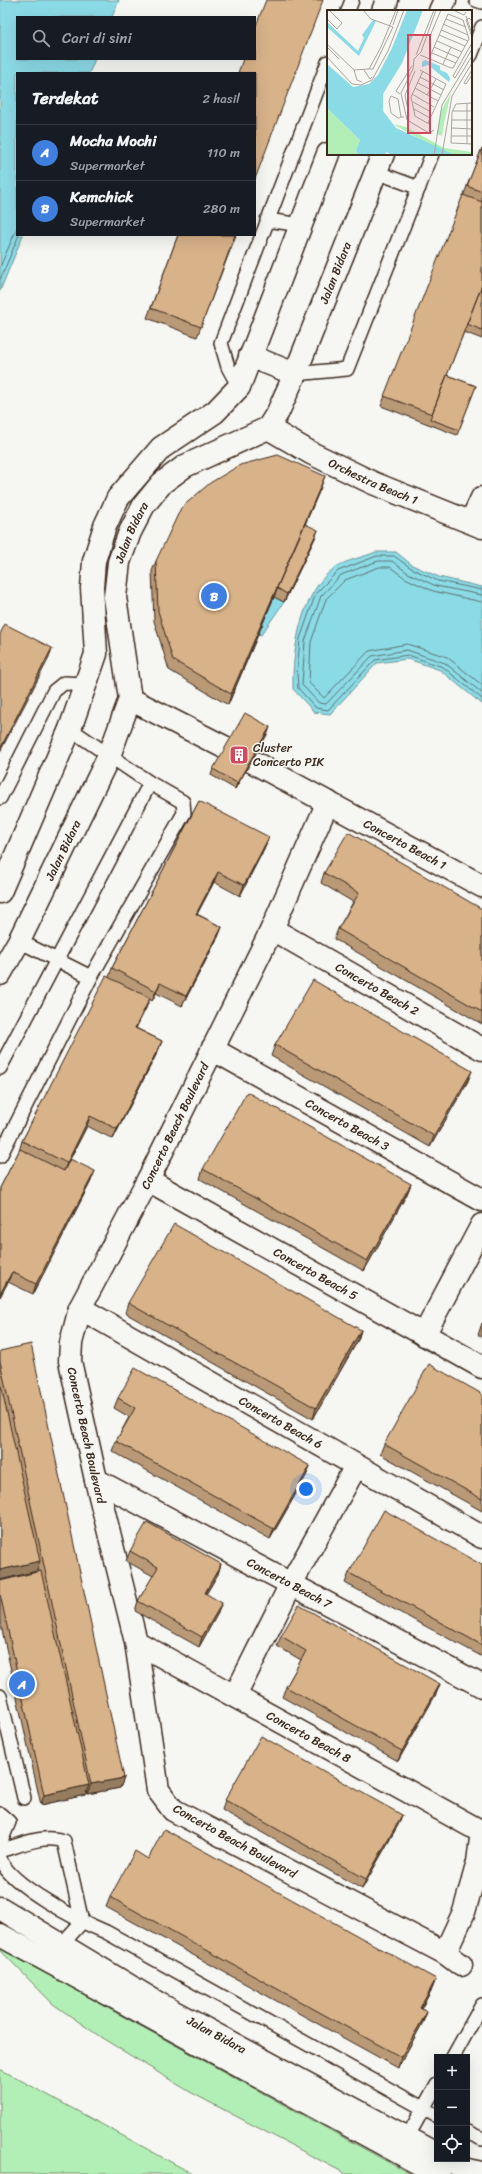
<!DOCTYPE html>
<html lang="id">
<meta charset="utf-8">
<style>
:root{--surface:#171b24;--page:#242831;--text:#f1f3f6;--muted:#9ea1a6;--line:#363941;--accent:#b45309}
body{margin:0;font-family:Sriracha,sans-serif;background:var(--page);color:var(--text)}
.controls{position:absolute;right:12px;bottom:12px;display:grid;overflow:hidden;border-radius:0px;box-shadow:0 4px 16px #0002}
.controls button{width:36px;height:36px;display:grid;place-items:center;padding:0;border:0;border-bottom:1px solid var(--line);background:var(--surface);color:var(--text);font:20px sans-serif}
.you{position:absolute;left:306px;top:1489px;width:14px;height:14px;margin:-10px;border:3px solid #fff;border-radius:50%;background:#1a73e8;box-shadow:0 0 0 6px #1a73e833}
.badge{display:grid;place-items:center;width:26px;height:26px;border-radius:50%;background:var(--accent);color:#fff;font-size:13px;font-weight:700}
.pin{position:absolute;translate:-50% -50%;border:2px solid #fff;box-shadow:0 1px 4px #0006}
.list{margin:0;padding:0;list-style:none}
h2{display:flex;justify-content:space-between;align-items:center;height:52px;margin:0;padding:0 16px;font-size:17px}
h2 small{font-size:13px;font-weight:400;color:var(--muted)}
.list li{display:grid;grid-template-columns:26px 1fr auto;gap:12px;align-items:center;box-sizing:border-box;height:56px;padding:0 16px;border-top:1px solid var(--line)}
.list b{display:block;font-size:15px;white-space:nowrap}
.list p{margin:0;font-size:13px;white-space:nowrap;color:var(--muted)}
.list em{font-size:13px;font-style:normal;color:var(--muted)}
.icon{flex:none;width:22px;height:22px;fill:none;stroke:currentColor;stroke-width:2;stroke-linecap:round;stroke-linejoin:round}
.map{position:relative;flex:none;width:482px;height:2174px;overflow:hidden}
.search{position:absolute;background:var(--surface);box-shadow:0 4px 16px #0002;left:16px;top:16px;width:240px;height:44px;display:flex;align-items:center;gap:10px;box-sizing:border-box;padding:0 14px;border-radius:0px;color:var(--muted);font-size:15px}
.panel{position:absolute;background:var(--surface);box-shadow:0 4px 16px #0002;left:16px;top:72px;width:240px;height:164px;border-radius:0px}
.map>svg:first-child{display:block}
.green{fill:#b1efb6;stroke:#768c6a}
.water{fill:#8bdbe7;stroke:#6b9497}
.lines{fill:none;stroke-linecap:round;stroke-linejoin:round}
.shore{stroke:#5b716e;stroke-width:1}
.lane-casing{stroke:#3b2a1e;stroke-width:16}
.street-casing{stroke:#3b2a1e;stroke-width:25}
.lane{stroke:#f6f6f2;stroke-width:13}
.street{stroke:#f6f6f2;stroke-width:22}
.wall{fill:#ba9976;stroke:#3b2a1e}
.shaded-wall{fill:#977d60;stroke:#3b2a1e}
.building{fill:#d8b289;stroke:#3b2a1e}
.labels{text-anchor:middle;stroke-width:3;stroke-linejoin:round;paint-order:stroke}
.street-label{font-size:12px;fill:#3b2a1e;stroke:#f6f6f2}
.poi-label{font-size:12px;fill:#3b2a1e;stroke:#f6f6f2;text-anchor:start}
.inset-road{fill:none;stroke:#aba49d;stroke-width:1}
.view{fill:#d1495b;fill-opacity:0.15;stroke:#d1495b;stroke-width:2}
.inset-edge{fill:none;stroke:#3b2a1e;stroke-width:2}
</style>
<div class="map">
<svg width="482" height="2174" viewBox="0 0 482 2174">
<rect width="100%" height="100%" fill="#f6f6f2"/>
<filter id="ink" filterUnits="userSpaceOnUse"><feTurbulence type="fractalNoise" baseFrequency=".025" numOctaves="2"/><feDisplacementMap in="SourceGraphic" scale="8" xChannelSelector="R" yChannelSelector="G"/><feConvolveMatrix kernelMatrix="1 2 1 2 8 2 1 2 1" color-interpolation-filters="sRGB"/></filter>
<g filter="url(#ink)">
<!-- green -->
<path class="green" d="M 0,1946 L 115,2012 L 410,2174 L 346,2174 L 190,2092 L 102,2038 L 53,2004 L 0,1950 Z
M 0,2069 L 193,2174 L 0,2174 Z"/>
<!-- water -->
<path class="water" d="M 0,0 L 119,0 L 112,17 L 17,17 L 17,59 L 95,59 L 89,73 L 17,73 L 17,235 L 23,235 L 0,291 Z
M 376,552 L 396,552 L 412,565 L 439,577 L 482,587 L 482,704 L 440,670 L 408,659 L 377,663 L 330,714 L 314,712 L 293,689 C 292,651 301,590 336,567 C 347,560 364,557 376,552 Z
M 245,581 L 284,602 L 261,635 L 229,620 Z"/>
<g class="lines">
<!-- shore -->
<path class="shore" d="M 0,267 L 17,228
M 0,280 L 19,235
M 482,590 L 438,581 L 411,568 L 394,556 L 377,556 L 338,571 L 316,593 L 300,639 L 297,672 L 298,688 L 316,708 L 328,710 L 375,660 L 408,655 L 443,667 L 482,699
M 482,595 L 436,586 L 408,573 L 392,561 L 378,561 L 341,575 L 321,596 L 305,641 L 302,685 L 319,703 L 326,704 L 372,656 L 407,650 L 445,663 L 482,693
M 482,602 L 433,591 L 405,578 L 390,567 L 379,567 L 345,580 L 326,599 L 311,642 L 309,683 L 324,698 L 369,651 L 407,644 L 447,657 L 482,685"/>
<!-- lane casing -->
<g class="lane-casing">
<path id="lane" d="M 476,0 L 482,2
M 348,11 L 352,0
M 471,55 L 482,27
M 376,172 L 419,188
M 267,220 L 301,225
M 295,374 L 347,369 L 432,154
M 239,387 L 228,367 L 221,343 L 328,62
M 0,798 L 54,691 L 64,683 L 84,684
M 19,941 L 91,977
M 0,1068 L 150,783
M 0,1156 L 91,977 L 184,813 L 183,802 L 150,783 L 70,729
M 0,1696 L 24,1798
M 0,1814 L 9,1822 L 0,1844
M 0,1851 C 21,1845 43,1834 64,1841 L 82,1922
M 0,1859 C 10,1885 79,1921 106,1932 L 437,2116
M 61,1945 L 82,1922
M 453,2057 L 482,2005
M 467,2132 L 482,2139
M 404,2143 L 437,2084"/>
</g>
<!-- street casing -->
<g class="street-casing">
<g id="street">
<path d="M 383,11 L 387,0"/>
<path d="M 440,11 L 445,0"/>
<path d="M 250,356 L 295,374"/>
<path id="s1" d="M 268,428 L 311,453 L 373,483 L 482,527"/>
<path d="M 471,522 L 482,498"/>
<path d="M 130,699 L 226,748"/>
<path id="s2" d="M 251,761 L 482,886"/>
<path id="s3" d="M 328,802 L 272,929 L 148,1180 L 80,1308 L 71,1343 L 70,1361 L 96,1480 L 136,1642 L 158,1790 L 173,1810 L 445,1953 L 461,1965"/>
<path d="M 0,892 L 70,729 L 96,654 L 92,588 L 94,561 L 105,526 L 118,498 L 161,448 L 215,412 L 239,387 L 328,154"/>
<path id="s4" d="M 272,929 L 482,1049"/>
<path id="s5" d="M 0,974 L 19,941 L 109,756 L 130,699 L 115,597 L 119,562 L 130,532 L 144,505 L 162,483 L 185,466 L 268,428 L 278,412 L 295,374 L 383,154"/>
<path id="s6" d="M 212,1049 L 482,1200"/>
<path id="s7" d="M 148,1180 L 482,1367"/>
<path id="s8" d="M 80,1308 L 482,1537"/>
<path d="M 424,1335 L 482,1225"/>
<path id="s9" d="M 96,1480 L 482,1686"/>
<path id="s10" d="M 136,1642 L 482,1832"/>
<path d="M 235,1696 L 291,1584 L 356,1466"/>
<path id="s11" d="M 0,1908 L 161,2005 L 437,2154"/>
<path d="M 0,1935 L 438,2174"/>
<path d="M 445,1953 L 464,1912 L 478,1862 L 482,1831"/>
<path d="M 447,2159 L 467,2170 L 482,2173"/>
</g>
</g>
<!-- lane -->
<use href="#lane" class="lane"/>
<!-- street -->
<use href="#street" class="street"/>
</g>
<!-- wall -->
<path class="wall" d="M 482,148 L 482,339 L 464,332 L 447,375 L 476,386 L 457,435 L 381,406 Z
M 178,235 L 236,235 L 197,337 L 147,318 Z
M 321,487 L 305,524 L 315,538 L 284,602 L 274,597 L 228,705 L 169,670 L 154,621 L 152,571 L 156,561 Z
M 268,733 L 235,789 L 211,775 L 213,769 Z
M 199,801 L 265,847 L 240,896 L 214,882 L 197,914 L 222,927 L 218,937 L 182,1006 L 156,993 L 152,1001 L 149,999 L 146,1008 L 136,1028 L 162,1041 L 158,1051 L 113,1139 L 87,1126 L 68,1163 L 91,1181 L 33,1294 L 8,1282 L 0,1297 L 0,1188 L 19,1151 L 22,1141 L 109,977 L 112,968 Z
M 324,873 L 482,909 L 482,1024 L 334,939 L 338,929 L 353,902 L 321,883 Z
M 275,1045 L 468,1081 L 430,1147 L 271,1056 Z
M 203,1169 L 411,1184 L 407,1194 L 364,1271 L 200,1179 Z
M 128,1303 L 361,1330 L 358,1340 L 313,1419 L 125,1313 Z
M 482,1323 L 482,1337 L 478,1335 Z
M 0,1351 L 124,1778 L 120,1788 L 87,1794 L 87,1791 L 85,1795 L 41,1805 L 0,1621 L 0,1581 L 39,1572 L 38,1566 L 37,1571 L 0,1580 Z
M 482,1394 L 482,1511 L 380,1454 L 384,1444 Z
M 118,1398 L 310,1466 L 306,1476 L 270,1539 L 112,1451 L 116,1441 L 129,1417 L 114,1408 Z
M 130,1551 L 221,1564 L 218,1574 L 206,1594 L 218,1613 L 199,1647 L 135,1611 L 138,1601 L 153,1576 L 126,1561 Z
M 482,1565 L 482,1654 L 481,1656 L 345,1583 L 349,1573 Z
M 281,1636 L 440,1684 L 436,1694 L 398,1761 L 282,1697 L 286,1687 L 301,1660 L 277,1646 Z
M 225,1800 L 402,1815 L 398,1825 L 362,1889 L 222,1810 Z
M 148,1859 L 436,1979 L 432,1989 L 421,2009 L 427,2012 L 423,2022 L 398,2068 L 106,1907 L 110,1897 Z"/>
<!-- shaded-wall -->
<path class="shaded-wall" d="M 325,476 L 321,487 L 228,705 L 231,694 Z
M 318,530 L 315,538 L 284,602 L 287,594 Z
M 52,648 L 49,658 L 0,752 L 0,749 Z
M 270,727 L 268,733 L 235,789 L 237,783 Z
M 269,837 L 265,847 L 240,896 L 244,885 Z
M 218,872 L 214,882 L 192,924 L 196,914 Z
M 222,927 L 218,937 L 182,1006 L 186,996 Z
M 160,983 L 156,993 L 152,1001 L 156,991 Z
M 150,998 L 146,1008 L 131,1038 L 135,1028 Z
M 162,1041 L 158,1051 L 113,1139 L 117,1129 Z
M 472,1071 L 468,1081 L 430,1147 L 434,1136 Z
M 90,1116 L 87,1126 L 63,1173 L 67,1163 Z
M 95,1171 L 91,1181 L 33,1294 L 36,1284 Z
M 411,1184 L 407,1194 L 364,1271 L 367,1261 Z
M 12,1272 L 8,1282 L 0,1297 L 0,1294 Z
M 361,1330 L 358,1340 L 313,1419 L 316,1408 Z
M 310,1466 L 306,1476 L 270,1539 L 274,1529 Z
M 40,1561 L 37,1571 L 0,1580 L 0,1570 Z
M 221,1564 L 218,1574 L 201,1603 L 205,1593 Z
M 222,1603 L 218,1613 L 199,1647 L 202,1637 Z
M 440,1684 L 436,1694 L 398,1761 L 402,1751 Z
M 124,1778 L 120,1788 L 87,1794 L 91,1784 Z
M 89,1785 L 85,1795 L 41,1805 L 44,1795 Z
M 402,1815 L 398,1825 L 362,1889 L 366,1879 Z
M 436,1979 L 432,1989 L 416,2018 L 420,2008 Z
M 427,2012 L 423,2022 L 398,2068 L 401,2057 Z"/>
<!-- building -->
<path class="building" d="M 266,0 L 323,0 L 255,179 L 255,73 L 238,73 L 243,59 L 255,59 L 255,28 Z
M 482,148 L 482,192 L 467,186 Z
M 463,195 L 482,202 L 482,285 L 432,414 L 384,396 Z
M 178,235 L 235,235 L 201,327 L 151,308 Z
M 482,285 L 482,330 L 467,324 Z
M 447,375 L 476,386 L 459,430 L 430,419 Z
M 278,455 L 325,476 L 231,694 L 173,660 L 158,611 L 156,561 L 181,508 L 210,483 L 240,465 Z
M 305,524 L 318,530 L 287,594 L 277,588 Z
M 5,624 L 52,648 L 0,749 L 0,634 Z
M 245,713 L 270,727 L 237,783 L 213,769 Z
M 199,801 L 269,837 L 244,885 L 218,872 L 196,914 L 222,927 L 186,996 L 160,983 L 156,991 L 112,968 Z
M 348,832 L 482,909 L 482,1012 L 338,929 L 359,893 L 324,873 Z
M 106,976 L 150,998 L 135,1028 L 162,1041 L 117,1129 L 90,1116 L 67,1163 L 22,1141 Z
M 313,980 L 472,1071 L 434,1136 L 275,1045 Z
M 247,1092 L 411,1184 L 367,1261 L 203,1169 Z
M 20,1149 L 64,1171 L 70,1159 L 95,1171 L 36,1284 L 12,1272 L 0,1294 L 0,1188 Z
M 174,1224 L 361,1330 L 316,1408 L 128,1303 Z
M 31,1344 L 124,1778 L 91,1784 L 0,1361 L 0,1351 Z
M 429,1364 L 482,1394 L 482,1499 L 384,1444 Z
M 135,1368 L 310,1466 L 274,1529 L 116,1441 L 135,1408 L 118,1398 Z
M 0,1381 L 40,1561 L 0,1570 Z
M 384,1510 L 482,1565 L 482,1645 L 349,1573 Z
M 147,1522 L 221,1564 L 205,1593 L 222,1603 L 202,1637 L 138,1601 L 158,1567 L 130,1551 Z
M 41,1571 L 89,1785 L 44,1795 L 0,1594 L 0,1581 Z
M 299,1605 L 440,1684 L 402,1751 L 286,1687 L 306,1651 L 281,1636 Z
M 261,1736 L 402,1815 L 366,1879 L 225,1800 Z
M 164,1829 L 436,1979 L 420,2008 L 427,2012 L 401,2057 L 110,1897 L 135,1851 L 148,1859 Z"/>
</g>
<!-- icons -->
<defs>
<g id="building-square" transform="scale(1)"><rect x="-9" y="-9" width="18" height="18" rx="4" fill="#d1495b" stroke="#f6f6f2"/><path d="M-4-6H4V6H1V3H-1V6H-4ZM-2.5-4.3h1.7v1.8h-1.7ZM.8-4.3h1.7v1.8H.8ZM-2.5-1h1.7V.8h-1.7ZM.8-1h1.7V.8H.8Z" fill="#fff"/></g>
</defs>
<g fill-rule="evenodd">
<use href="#building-square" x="239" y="755"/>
</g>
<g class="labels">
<!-- street labels -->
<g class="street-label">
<text dy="4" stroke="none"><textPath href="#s5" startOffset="823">Jalan Bidara</textPath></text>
<text dy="4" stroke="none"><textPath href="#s1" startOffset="118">Orchestra Beach 1</textPath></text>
<text dy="4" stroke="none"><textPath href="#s5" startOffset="475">Jalan Bidara</textPath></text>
<text dy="4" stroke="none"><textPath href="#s2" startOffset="175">Concerto Beach 1</textPath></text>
<text dy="4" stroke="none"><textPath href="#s5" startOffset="139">Jalan Bidara</textPath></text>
<text dy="4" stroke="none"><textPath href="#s4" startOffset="121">Concerto Beach 2</textPath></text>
<text dy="4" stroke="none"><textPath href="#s6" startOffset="155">Concerto Beach 3</textPath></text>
<text transform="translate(175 1126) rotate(-64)" y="4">Concerto Beach Boulevard</text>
<text dy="4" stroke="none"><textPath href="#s7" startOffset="192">Concerto Beach 5</textPath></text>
<text dy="4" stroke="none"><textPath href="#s8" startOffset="231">Concerto Beach 6</textPath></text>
<text dy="4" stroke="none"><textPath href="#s3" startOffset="694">Concerto Beach Boulevard</textPath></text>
<text dy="4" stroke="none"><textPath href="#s9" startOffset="219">Concerto Beach 7</textPath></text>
<text dy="4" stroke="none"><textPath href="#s10" startOffset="197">Concerto Beach 8</textPath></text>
<text transform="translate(235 1841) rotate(29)" y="4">Concerto Beach Boulevard</text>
<text dy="4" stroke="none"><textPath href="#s11" startOffset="251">Jalan Bidara</textPath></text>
</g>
<!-- poi labels -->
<g class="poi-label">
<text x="253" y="752">Cluster<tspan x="253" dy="14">Concerto PIK</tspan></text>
</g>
</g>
<!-- overview -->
<g transform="translate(327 10)">
<rect width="145" height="145" fill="#f6f6f2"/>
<path d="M 124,83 L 117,113 L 115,126 L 110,124 L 113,103 ZM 0,98 L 33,130 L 29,140 L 31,145 L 0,145 ZM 66,114 L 79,117 L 117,138 L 145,142 L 145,144 L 124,144 L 103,135 Z" fill="#b1efb6"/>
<path d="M 80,0 L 96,0 L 75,53 L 56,84 L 56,101 L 69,118 L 128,145 L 64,145 L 60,142 L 57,145 L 31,145 L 29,140 L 33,130 L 0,98 L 0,54 L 26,77 L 42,74 L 51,65 L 65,38 ZM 46,10 L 49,11 L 32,46 L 0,17 L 0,12 L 31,41 L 37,28 L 35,25 ZM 98,50 L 113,56 L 113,60 L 120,63 L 123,68 L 122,72 L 101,55 L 95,57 L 95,52 Z" fill="#8bdbe7"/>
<path class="inset-road" d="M 36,0 L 44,9 L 66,17 L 46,59 L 42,59M 126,0 L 137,5 L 139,2M 139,6 L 145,24M 0,9 L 10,19 L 15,13 L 2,0M 119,9 L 139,17M 145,11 L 142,8 L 139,10 L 145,27M 116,14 L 141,25M 66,15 L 71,0M 114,20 L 141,31M 112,25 L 138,36M 103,26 L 114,0M 110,31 L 135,42M 0,34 L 27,60 L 42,59 L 54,37 L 69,0M 0,37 L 12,49M 107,37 L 132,48M 105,43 L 129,53M 89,45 L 107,0M 93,45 L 98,47 L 124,58 L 126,58 L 142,29 L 136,10 L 121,4 L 102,49M 0,47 L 25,74 L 34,75 L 45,70 L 61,41 L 77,0M 116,54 L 124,37M 27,60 L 30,70 L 35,72M 37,60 L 43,69 L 45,67M 93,60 L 119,74 L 101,113M 96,61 L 84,87 L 88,106 L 102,114M 93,67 L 117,80M 128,68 L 126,66 L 145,33M 128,68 L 145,39M 91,73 L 114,85M 137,73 L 145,60M 137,73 L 139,74 L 145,65M 88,78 L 111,91M 73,84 L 69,81 L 85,56M 85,84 L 107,97M 100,85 L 109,69M 86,92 L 104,102M 145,93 L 129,94 L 125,102 L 124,133 L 145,134M 87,99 L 103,108M 126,101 L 145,101M 82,106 L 78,85 L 88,61M 74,107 L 71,89 L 64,86 L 62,91 L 64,103 L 71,108 L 72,108 L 74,107 L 77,107M 125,110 L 145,110M 125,118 L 145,119M 107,120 L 102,123 L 80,110 L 74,83 L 86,59 L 87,49 L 94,42 L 109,0M 125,126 L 145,126M 140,134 L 140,93M 107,145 L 115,95 L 145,46M 115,145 L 125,86 L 145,53"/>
<path class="view" d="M 81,25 L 103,25 L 103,123 L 81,123 Z"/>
<rect width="145" height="145" class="inset-edge"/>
</g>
</svg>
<div class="controls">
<button>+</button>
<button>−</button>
<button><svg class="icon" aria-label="locate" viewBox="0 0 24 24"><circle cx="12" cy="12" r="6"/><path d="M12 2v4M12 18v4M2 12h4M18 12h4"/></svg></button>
</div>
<div class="you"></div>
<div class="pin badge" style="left:22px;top:1684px;background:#3f7fe0">A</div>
<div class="pin badge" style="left:214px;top:596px;background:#3f7fe0">B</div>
<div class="search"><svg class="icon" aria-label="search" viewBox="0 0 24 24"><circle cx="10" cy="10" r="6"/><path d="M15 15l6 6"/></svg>Cari di sini</div>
<section class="panel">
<h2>Terdekat<small>2 hasil</small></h2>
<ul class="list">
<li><span class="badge" style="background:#3f7fe0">A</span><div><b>Mocha Mochi</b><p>Supermarket</p></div><em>110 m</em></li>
<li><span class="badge" style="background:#3f7fe0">B</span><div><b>Kemchick</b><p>Supermarket</p></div><em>280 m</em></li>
</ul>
</section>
</div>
